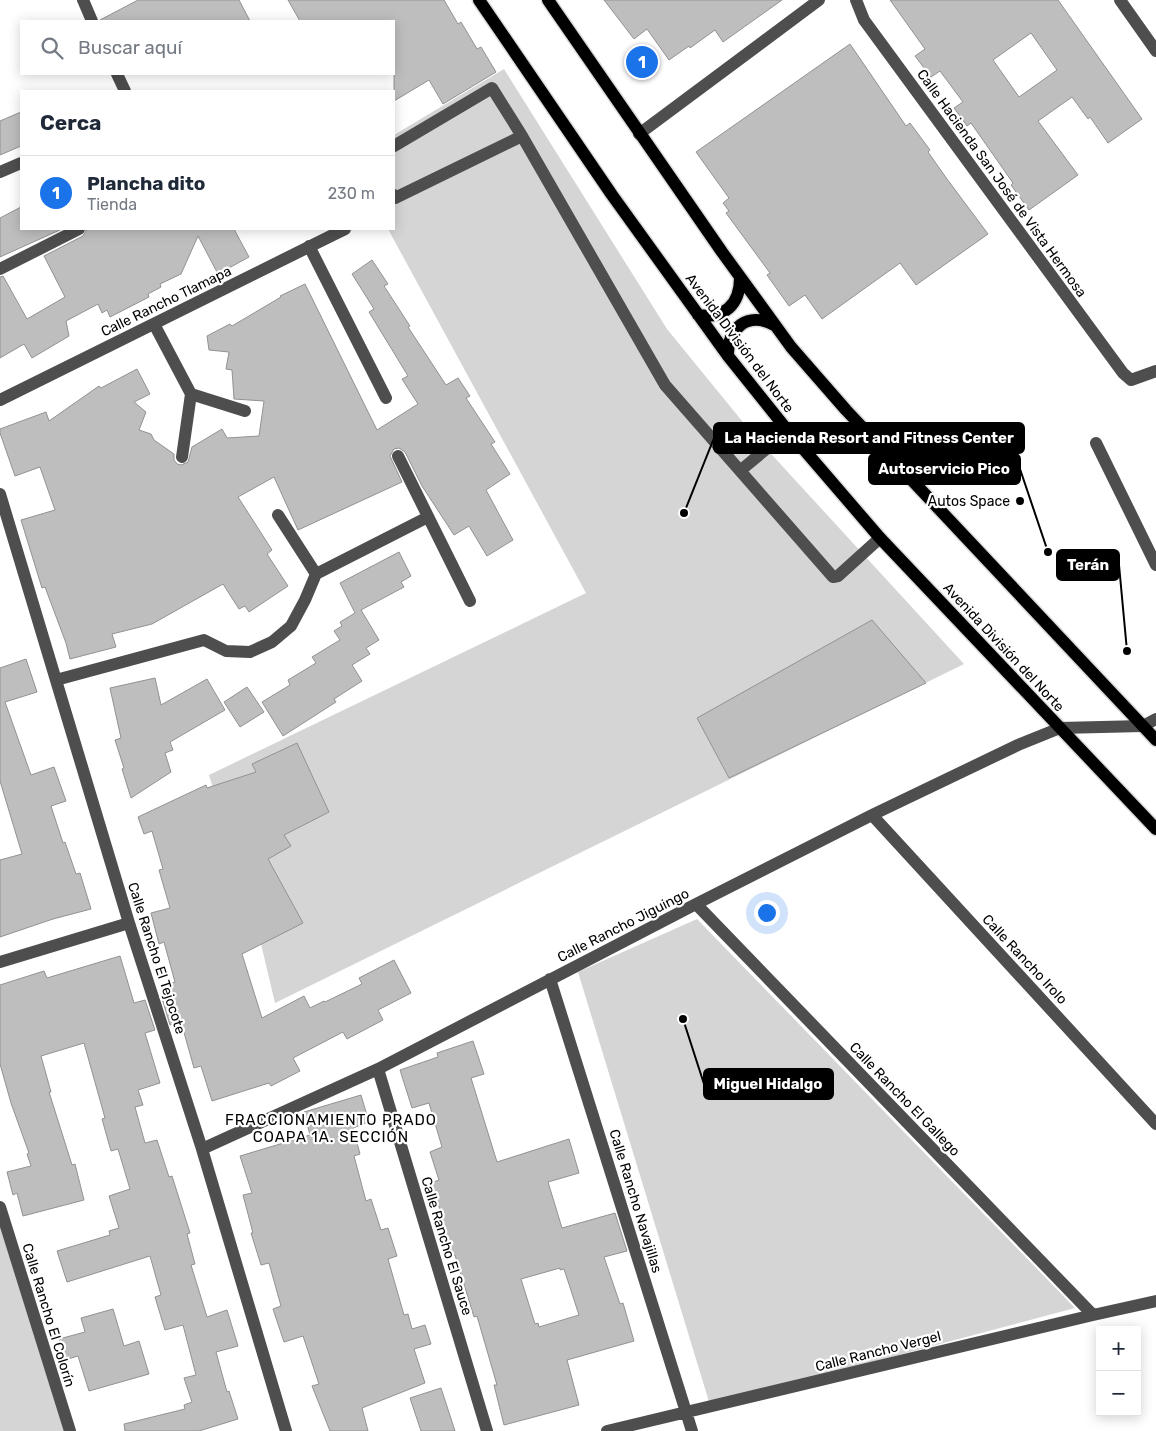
<!DOCTYPE html>
<html lang="es">
<meta charset="utf-8">
<style>
:root{--surface:#fff;--page:#f6f6f7;--text:#1f2937;--muted:#747a83;--line:#e0e1e3;--accent:#1a73e8}
body{margin:0;font-family:Rubik,sans-serif;background:var(--page);color:var(--text)}
.controls{position:absolute;right:15px;bottom:15px;display:grid;overflow:hidden;border-radius:0px;box-shadow:0 2px 12px #0003}
.controls button{width:45px;height:45px;display:grid;place-items:center;padding:0;border:0;border-bottom:1px solid var(--line);background:var(--surface);color:var(--text);font:25px sans-serif}
.you{position:absolute;left:766px;top:912px;width:18px;height:18px;margin:-12px;border:4px solid #fff;border-radius:50%;background:#1a73e8;box-shadow:0 0 0 8px #1a73e833}
.badge{display:grid;place-items:center;width:32px;height:32px;border-radius:50%;background:var(--accent);color:#fff;font-size:16px;font-weight:700}
.pin{position:absolute;translate:-50% -50%;border:2px solid #fff;box-shadow:0 1px 5px #0006}
.list{margin:0;padding:0;list-style:none}
h2{display:flex;justify-content:space-between;align-items:center;height:65px;margin:0;padding:0 20px;font-size:21px}
h2 small{font-size:16px;font-weight:400;color:var(--muted)}
.list li{display:grid;grid-template-columns:32px 1fr auto;gap:15px;align-items:center;box-sizing:border-box;height:75px;padding:0 20px;border-top:1px solid var(--line)}
.list b{display:block;font-size:19px;white-space:nowrap}
.list p{margin:0;font-size:16px;white-space:nowrap;color:var(--muted)}
.list em{font-size:16px;font-style:normal;color:var(--muted)}
.icon{flex:none;width:28px;height:28px;fill:none;stroke:currentColor;stroke-width:2;stroke-linecap:round;stroke-linejoin:round}
.map{position:relative;flex:none;width:1156px;height:1431px;overflow:hidden}
.search{position:absolute;background:var(--surface);box-shadow:0 2px 12px #0003;left:20px;top:20px;width:375px;height:55px;display:flex;align-items:center;gap:12px;box-sizing:border-box;padding:0 18px;border-radius:0px;color:var(--muted);font-size:19px}
.panel{position:absolute;background:var(--surface);box-shadow:0 2px 12px #0003;left:20px;top:90px;width:375px;height:140px;border-radius:0px}
.map>svg:first-child{display:block}
.green{fill:#d5d5d5}
.building{fill:#bebebe;stroke:#929292;fill-rule:evenodd}
.lines{fill:none;stroke-linecap:round;stroke-linejoin:round}
.major-casing{stroke:#dbdbdb;stroke-width:15}
.minor{stroke:#4e4e4e;stroke-width:12}
.major{stroke:#000;stroke-width:12}
.poi-dot{fill:#000;stroke:#fff;stroke-width:2}
.labels{text-anchor:middle;stroke-width:4.5;stroke-linejoin:round;paint-order:stroke}
.street-label{font-size:14px;fill:#000;stroke:#fff}
.poi-label{font-size:14px;fill:#000;stroke:#fff;text-anchor:end}
.neighbourhood-label{font-size:15px;letter-spacing:1px;fill:#000;stroke:#fff}
.leader{fill:none;stroke:#000;stroke-width:2}
.callout-dot{fill:#000;stroke:#fff;stroke-width:2}
.callout{fill:#000;stroke:#000;stroke-width:2}
.callout-label{font-size:15px;text-anchor:middle;font-weight:bold;fill:#fff}
</style>
<div class="map">
<svg width="1156" height="1431" viewBox="0 0 1156 1431">
<rect width="100%" height="100%" fill="#fff"/>
<!-- green -->
<path class="green" d="M 504,69 L 667,329 L 751,432 L 964,664 L 275,1003 L 261,944 L 209,775 L 586,593 L 388,229 L 394,229 L 394,135 Z
M 697,919 L 1075,1308 L 710,1405 L 578,972 Z
M 0,1224 L 65,1431 L 0,1431 Z"/>
<!-- building -->
<path class="building" d="M 138,0 L 239,0 L 250,21 L 100,21 L 100,20 Z
M 288,0 L 444,0 L 458,24 L 461,22 L 477,49 L 481,47 L 496,72 L 443,104 L 429,80 L 394,101 L 394,21 L 300,21 Z
M 604,0 L 782,0 L 723,42 L 715,30 L 690,48 L 689,46 L 669,60 L 647,29 L 634,39 Z
M 890,0 L 1058,0 L 1142,119 L 1108,143 L 1090,117 L 1088,119 L 1072,97 L 1038,121 L 1078,175 L 1029,210 L 1011,185 L 1013,183 L 971,123 L 967,126 L 954,108 L 963,102 L 940,71 L 931,77 L 915,56 L 925,49 ZM 1031,33 L 1057,70 L 1019,97 L 993,60 Z
M 850,44 L 906,126 L 910,123 L 930,150 L 928,152 L 947,179 L 988,234 L 916,285 L 900,263 L 822,319 L 805,295 L 789,306 L 767,275 L 770,273 L 726,213 L 729,211 L 723,203 L 729,198 L 696,152 Z
M 21,112 L 21,146 L 0,155 L 0,121 Z
M 21,207 L 21,229 L 62,229 L 0,257 L 0,218 Z
M 87,229 L 234,229 L 249,257 L 218,274 L 198,236 L 181,274 L 160,284 L 161,287 L 148,294 L 149,297 L 110,317 L 107,310 L 102,313 L 98,304 L 66,321 L 69,336 L 32,358 L 24,344 L 0,358 L 0,277 L 3,276 L 27,319 L 65,297 L 44,256 L 83,236 Z
M 372,260 L 388,284 L 384,286 L 410,326 L 408,327 L 446,385 L 458,378 L 470,396 L 466,398 L 495,442 L 491,444 L 510,474 L 486,490 L 513,540 L 487,556 L 469,526 L 454,535 L 422,486 L 405,452 L 399,448 L 394,449 L 390,456 L 402,482 L 298,530 L 274,477 L 238,497 L 272,550 L 267,554 L 288,586 L 249,612 L 245,606 L 239,609 L 223,584 L 152,624 L 112,634 L 116,647 L 70,659 L 66,643 L 45,587 L 42,588 L 21,520 L 55,510 L 40,467 L 15,476 L 0,433 L 0,429 L 46,412 L 49,421 L 99,386 L 101,388 L 137,369 L 150,394 L 134,402 L 146,412 L 139,430 L 151,434 L 154,440 L 174,454 L 174,460 L 177,464 L 181,465 L 188,462 L 192,447 L 222,429 L 227,438 L 259,436 L 264,401 L 234,399 L 232,370 L 226,369 L 229,352 L 209,350 L 207,336 L 230,324 L 232,326 L 281,297 L 280,296 L 305,284 L 377,430 L 418,404 L 402,379 L 408,376 L 369,312 L 374,309 L 352,274 Z
M 399,552 L 411,576 L 401,582 L 404,587 L 361,610 L 379,640 L 366,648 L 370,654 L 352,665 L 362,681 L 334,699 L 336,702 L 283,736 L 262,702 L 290,685 L 288,680 L 316,663 L 312,657 L 340,640 L 334,631 L 342,626 L 340,622 L 355,613 L 340,583 Z
M 872,620 L 926,683 L 729,778 L 697,718 Z
M 26,659 L 37,692 L 5,702 L 31,775 L 54,767 L 66,801 L 51,806 L 63,843 L 65,842 L 76,874 L 80,873 L 91,909 L 53,919 L 0,937 L 0,860 L 22,854 L 0,781 L 0,668 Z
M 155,678 L 161,705 L 207,679 L 225,710 L 170,742 L 173,750 L 165,753 L 171,772 L 131,798 L 122,769 L 124,768 L 115,740 L 121,738 L 110,688 Z
M 247,687 L 264,712 L 240,727 L 224,702 Z
M 297,743 L 329,812 L 284,835 L 291,846 L 268,859 L 303,923 L 242,954 L 262,1018 L 304,996 L 310,1008 L 324,1001 L 325,1002 L 362,984 L 359,978 L 394,960 L 411,993 L 378,1010 L 383,1020 L 347,1039 L 343,1032 L 293,1058 L 300,1071 L 271,1086 L 269,1083 L 212,1101 L 201,1066 L 194,1068 L 181,1022 L 170,1025 L 161,995 L 171,992 L 169,984 L 175,982 L 164,942 L 159,944 L 151,913 L 170,908 L 159,870 L 163,869 L 152,831 L 144,834 L 138,817 L 206,785 L 207,788 L 256,772 L 252,764 Z
M 120,956 L 134,1003 L 145,1000 L 155,1030 L 145,1033 L 160,1083 L 138,1090 L 143,1105 L 135,1107 L 145,1143 L 157,1140 L 169,1177 L 172,1176 L 190,1233 L 187,1234 L 195,1264 L 191,1265 L 207,1317 L 227,1310 L 238,1346 L 216,1352 L 227,1392 L 229,1391 L 238,1419 L 199,1431 L 125,1431 L 124,1424 L 185,1409 L 184,1405 L 192,1402 L 184,1378 L 196,1375 L 183,1325 L 165,1330 L 155,1297 L 161,1295 L 150,1256 L 67,1282 L 57,1251 L 110,1235 L 109,1231 L 119,1228 L 109,1196 L 130,1189 L 118,1149 L 111,1151 L 102,1119 L 105,1118 L 84,1043 L 41,1056 L 51,1092 L 49,1092 L 72,1165 L 75,1164 L 84,1200 L 23,1216 L 17,1193 L 13,1195 L 7,1172 L 31,1166 L 27,1154 L 29,1153 L 11,1103 L 0,1064 L 0,985 L 44,971 L 47,978 Z
M 473,1041 L 484,1074 L 471,1078 L 497,1162 L 569,1139 L 579,1173 L 548,1182 L 562,1228 L 615,1213 L 627,1251 L 604,1257 L 620,1304 L 623,1303 L 634,1341 L 567,1360 L 579,1405 L 504,1425 L 494,1385 L 497,1385 L 477,1316 L 474,1317 L 455,1255 L 448,1257 L 438,1221 L 443,1219 L 431,1183 L 439,1180 L 430,1152 L 442,1147 L 429,1103 L 412,1108 L 400,1070 L 438,1057 L 437,1053 ZM 560,1268 L 560,1270 L 564,1269 L 579,1315 L 539,1327 L 538,1323 L 535,1324 L 521,1279 Z
M 361,1095 L 369,1122 L 353,1128 L 360,1154 L 354,1156 L 366,1201 L 371,1199 L 381,1230 L 388,1228 L 397,1256 L 388,1259 L 404,1315 L 408,1314 L 412,1329 L 425,1325 L 431,1344 L 414,1349 L 425,1383 L 362,1408 L 368,1431 L 330,1431 L 312,1386 L 319,1384 L 303,1336 L 284,1342 L 273,1309 L 281,1306 L 269,1263 L 261,1265 L 251,1233 L 253,1233 L 243,1195 L 252,1193 L 240,1156 L 310,1135 L 304,1112 Z
M 113,1309 L 124,1346 L 139,1341 L 149,1374 L 89,1391 L 78,1356 L 65,1360 L 59,1339 L 85,1332 L 81,1318 Z
M 441,1388 L 455,1431 L 421,1431 L 410,1398 Z"/>
<g class="lines">
<!-- major casing -->
<g class="major-casing">
<path id="major" d="M 479,0 L 612,195 L 728,356 L 788,431 L 880,538 L 1156,829
M 548,0 L 722,252 L 791,347 L 846,410 L 1156,740
M 698,315 C 724,319 740,305 740,278
M 728,356 C 727,328 748,311 774,325"/>
</g>
<!-- minor -->
<path class="minor" d="M 83,0 L 92,21
M 856,0 L 864,20 L 1123,373 L 1131,380 L 1156,371
M 1120,0 L 1156,51
M 117,74 L 125,91
M 639,134 L 819,0
M 394,146 L 492,88 L 522,136 L 665,385 L 833,577 L 838,576 L 880,538
M 0,172 L 21,163
M 394,195 L 395,198 L 522,136
M 309,246 L 386,398
M 0,269 L 79,229
M 154,324 L 191,394 L 245,411
M 0,400 L 345,229
M 1096,443 L 1156,565
M 398,456 L 470,601
M 182,457 L 191,394
M 741,470 L 788,431
M 0,494 L 129,923 L 202,1149 L 286,1431
M 278,515 L 316,574
M 56,680 L 204,640 L 226,651 L 250,652 L 272,642 L 291,626 L 305,600 L 316,574 L 428,517
M 872,815 L 1156,1124
M 696,904 L 1093,1315
M 0,962 L 129,923
M 550,979 L 692,1431
M 378,1069 L 487,1431
M 202,1149 L 378,1069 L 696,904 L 872,815 L 1018,745 L 1060,728 L 1143,726 L 1156,719
M 0,1207 L 70,1431
M 607,1431 L 1093,1315 L 1156,1301"/>
<!-- major -->
<use href="#major" class="major"/>
</g>
<!-- markers -->
<circle class="poi-dot" cx="1020" cy="501" r="5"/>
<g class="labels">
<!-- street labels -->
<g class="street-label">
<text transform="translate(1002 183) rotate(54)" y="5">Calle Hacienda San José de Vista Hermosa</text>
<text transform="translate(166 301) rotate(-26)" y="5">Calle Rancho Tlamapa</text>
<text transform="translate(740 343) rotate(53)" y="5">Avenida División del Norte</text>
<text transform="translate(1004 647) rotate(47)" y="5">Avenida División del Norte</text>
<text transform="translate(623 925) rotate(-27)" y="5">Calle Rancho Jiguingo</text>
<text transform="translate(157 958) rotate(72)" y="5">Calle Rancho El Tejocote</text>
<text transform="translate(1025 959) rotate(47)" y="5">Calle Rancho Irolo</text>
<text transform="translate(905 1099) rotate(46)" y="5">Calle Rancho El Gallego</text>
<text transform="translate(636 1201) rotate(73)" y="5">Calle Rancho Navajillas</text>
<text transform="translate(447 1246) rotate(73)" y="5">Calle Rancho El Sauce</text>
<text transform="translate(49 1315) rotate(73)" y="5">Calle Rancho El Colorín</text>
<text transform="translate(878 1351) rotate(-14)" y="5">Calle Rancho Vergel</text>
</g>
<!-- poi labels -->
<g class="poi-label">
<text x="1010" y="506">Autos Space</text>
</g>
<!-- neighbourhood labels -->
<g class="neighbourhood-label">
<text x="331" y="1125">FRACCIONAMIENTO PRADO<tspan x="331" dy="17">COAPA 1A. SECCIÓN</tspan></text>
</g>
</g>
<!-- callouts -->
<path class="leader" d="M684 513L714 438M1048 552L1020 469M1127 651L1119 565M683 1019L704 1084"/>
<g class="callout-dot">
<circle cx="684" cy="513" r="5"/>
<circle cx="1048" cy="552" r="5"/>
<circle cx="1127" cy="651" r="5"/>
<circle cx="683" cy="1019" r="5"/>
</g>
<g class="callout">
<rect x="714" y="423" width="310" height="30" rx="5"/>
<rect x="869" y="454" width="151" height="30" rx="5"/>
<rect x="1057" y="550" width="62" height="30" rx="5"/>
<rect x="704" y="1069" width="129" height="30" rx="5"/>
</g>
<g class="callout-label">
<text x="869" y="443">La Hacienda Resort and Fitness Center</text>
<text x="944" y="474">Autoservicio Pico</text>
<text x="1088" y="570">Terán</text>
<text x="768" y="1089">Miguel Hidalgo</text>
</g>
</svg>
<div class="controls">
<button>+</button>
<button>−</button>
</div>
<div class="you"></div>
<div class="pin badge" style="left:642px;top:62px">1</div>
<div class="search"><svg class="icon" aria-label="search" viewBox="0 0 24 24"><circle cx="10" cy="10" r="6"/><path d="M15 15l6 6"/></svg>Buscar aquí</div>
<section class="panel">
<h2>Cerca<small></small></h2>
<ul class="list">
<li><span class="badge">1</span><div><b>Plancha dito</b><p>Tienda</p></div><em>230 m</em></li>
</ul>
</section>
</div>
